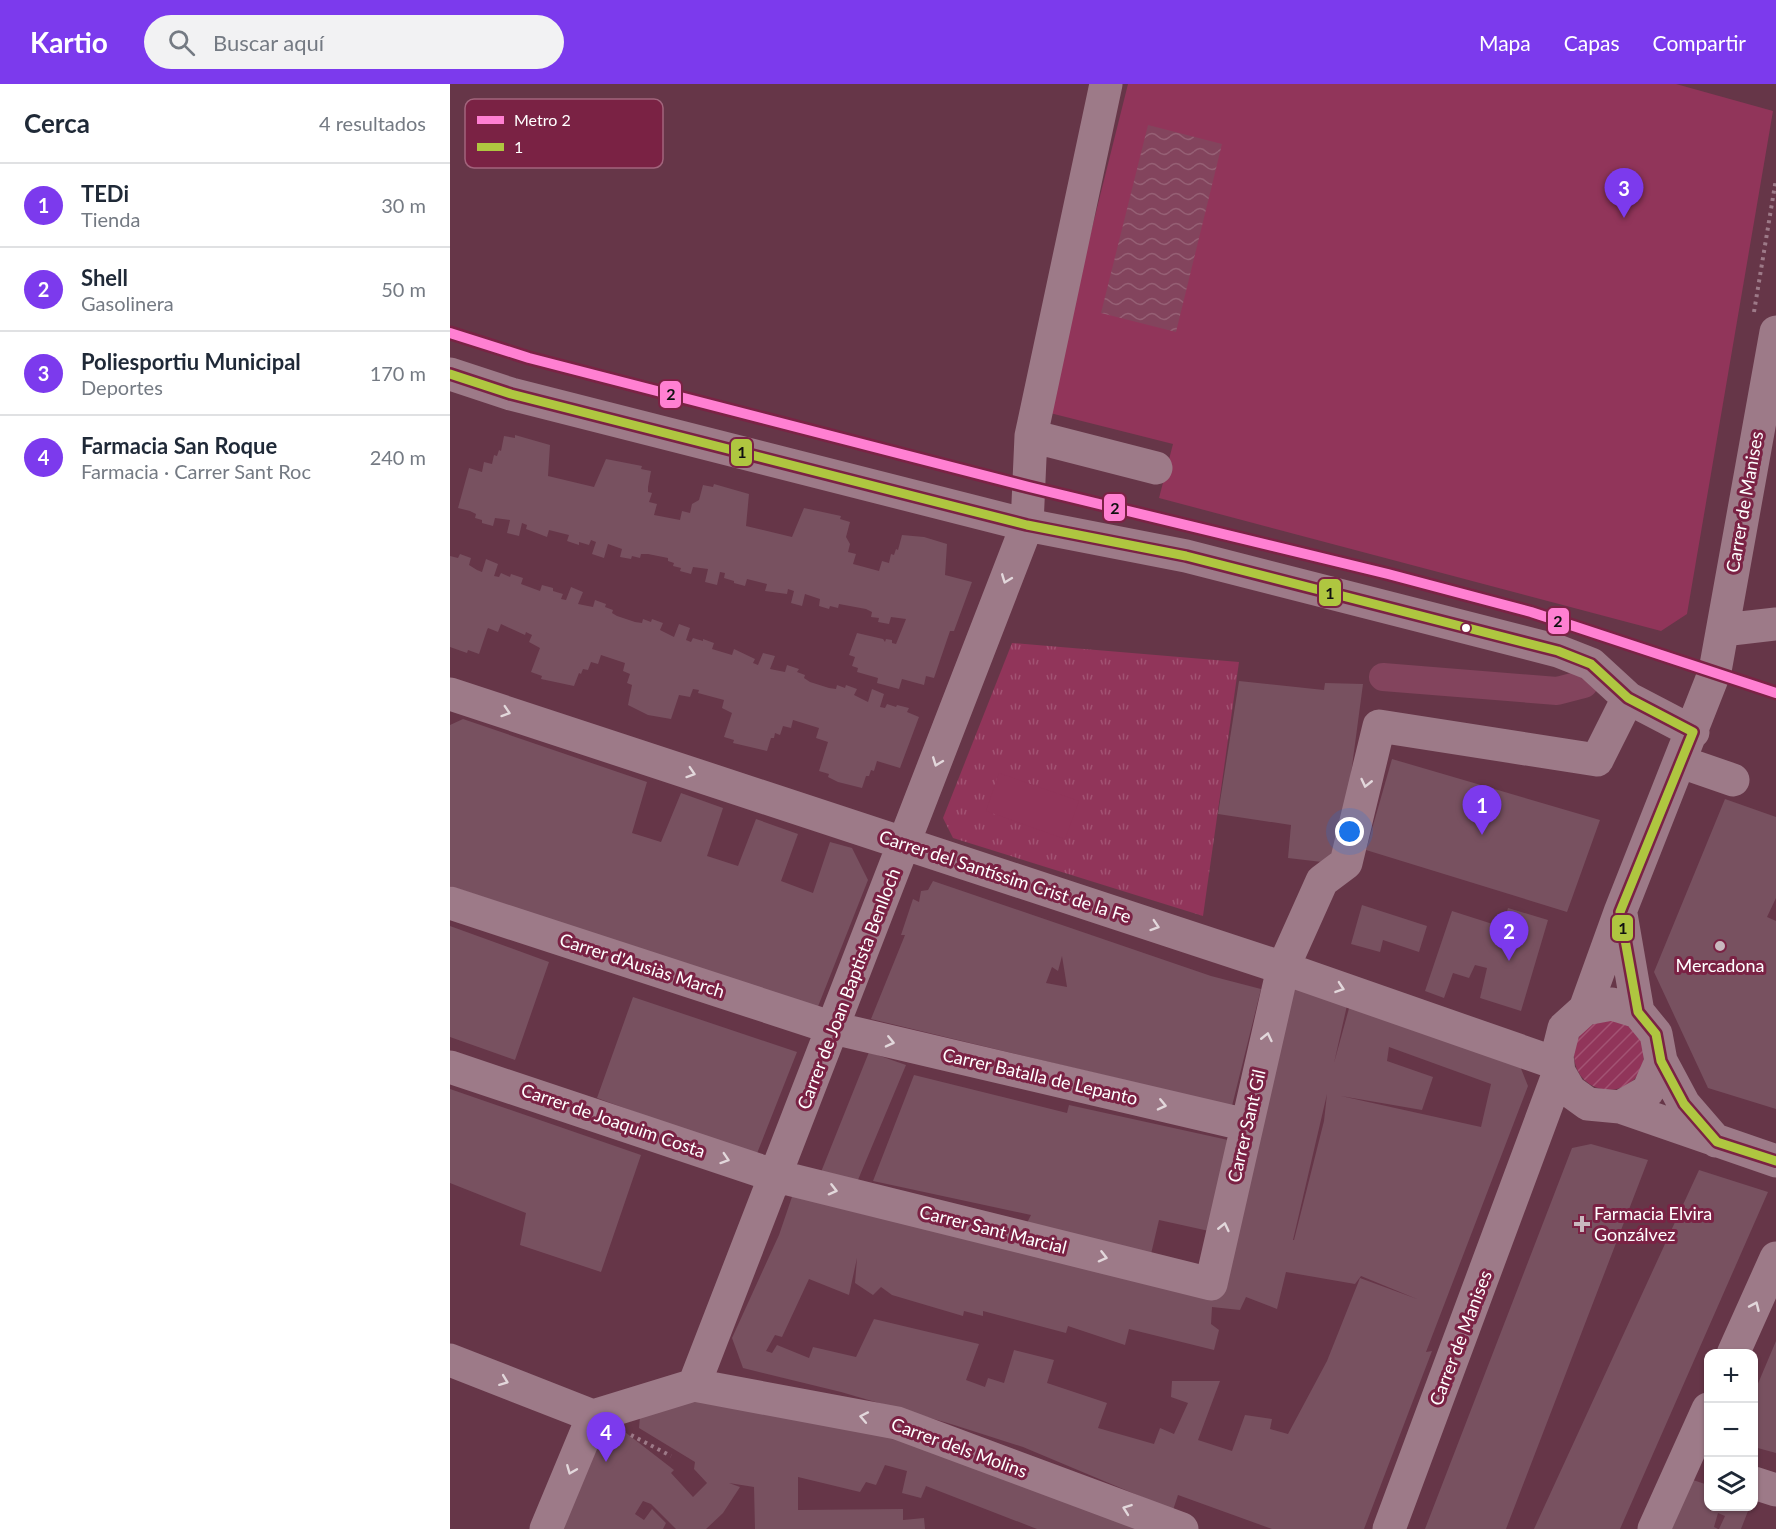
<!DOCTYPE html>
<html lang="es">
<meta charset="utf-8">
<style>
:root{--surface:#fff;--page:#f2f2f3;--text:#1f2937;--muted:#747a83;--line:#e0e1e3;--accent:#7c3aed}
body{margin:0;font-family:Lato,sans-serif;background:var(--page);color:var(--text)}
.controls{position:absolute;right:18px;bottom:18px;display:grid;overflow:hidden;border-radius:12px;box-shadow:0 2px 4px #0004}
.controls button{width:54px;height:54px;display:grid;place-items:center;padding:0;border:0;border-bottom:2px solid var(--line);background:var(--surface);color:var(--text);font:30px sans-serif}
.you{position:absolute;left:900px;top:748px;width:21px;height:21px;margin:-15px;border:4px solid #fff;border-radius:50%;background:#1a73e8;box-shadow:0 0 0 9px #1a73e833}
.badge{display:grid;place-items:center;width:39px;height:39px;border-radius:50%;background:var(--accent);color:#fff;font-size:20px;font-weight:700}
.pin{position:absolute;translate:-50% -50px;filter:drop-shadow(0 2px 3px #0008)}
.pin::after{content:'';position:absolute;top:32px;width:21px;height:18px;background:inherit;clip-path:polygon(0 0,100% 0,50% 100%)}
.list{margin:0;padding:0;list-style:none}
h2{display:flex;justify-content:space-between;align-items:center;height:78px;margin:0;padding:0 24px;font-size:26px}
h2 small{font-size:20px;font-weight:400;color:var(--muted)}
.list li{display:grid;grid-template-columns:39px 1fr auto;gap:18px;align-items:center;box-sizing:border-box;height:84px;padding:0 24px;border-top:2px solid var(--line)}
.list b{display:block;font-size:22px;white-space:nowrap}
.list p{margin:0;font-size:20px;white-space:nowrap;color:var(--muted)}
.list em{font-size:20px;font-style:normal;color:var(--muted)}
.icon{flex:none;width:33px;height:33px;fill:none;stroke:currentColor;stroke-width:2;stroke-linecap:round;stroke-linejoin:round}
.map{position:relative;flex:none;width:1326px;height:1445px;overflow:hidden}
header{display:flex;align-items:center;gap:36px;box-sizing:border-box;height:84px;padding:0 30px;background:var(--accent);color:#fff}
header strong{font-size:28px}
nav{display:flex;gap:33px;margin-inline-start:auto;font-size:21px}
.search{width:420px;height:54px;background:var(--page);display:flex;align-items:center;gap:15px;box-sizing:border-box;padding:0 21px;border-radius:33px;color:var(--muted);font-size:22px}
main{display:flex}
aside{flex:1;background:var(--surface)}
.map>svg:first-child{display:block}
.grass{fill:url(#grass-tufts)}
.garden{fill:url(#garden-furrows)}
.pitch{fill:#91355a}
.water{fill:url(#water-waves)}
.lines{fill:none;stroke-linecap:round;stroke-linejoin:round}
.canal{stroke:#83445d;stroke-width:28}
.building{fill:#785160;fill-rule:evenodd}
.path{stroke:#9d7a88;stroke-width:4;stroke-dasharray:3 4.5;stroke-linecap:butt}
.minor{stroke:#9d7a88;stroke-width:33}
.bus-1-casing{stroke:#7a2244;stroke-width:14}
.bus-1{stroke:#afc640;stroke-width:9}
.metro-1-casing{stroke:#7a2244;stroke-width:15}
.metro-1{stroke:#ff80d2;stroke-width:10}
.oneway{stroke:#e2d7db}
.bus-dot{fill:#fff;stroke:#7a2244;stroke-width:2}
.poi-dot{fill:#c9b9bf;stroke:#7a2244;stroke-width:2}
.labels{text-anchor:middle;stroke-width:6;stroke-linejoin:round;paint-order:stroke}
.street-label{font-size:18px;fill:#fff;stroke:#7a2244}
.poi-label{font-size:18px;fill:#fff;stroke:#7a2244}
.key{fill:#7a2244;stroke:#a2647c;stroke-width:1.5}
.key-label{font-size:16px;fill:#fff}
.line-badge{stroke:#7a2244;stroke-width:2}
.pale-badge-label{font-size:16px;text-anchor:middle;font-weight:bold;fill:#111}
</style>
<header>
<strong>Kartio</strong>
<div class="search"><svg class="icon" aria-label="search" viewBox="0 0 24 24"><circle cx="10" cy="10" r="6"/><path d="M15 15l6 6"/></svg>Buscar aquí</div>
<nav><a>Mapa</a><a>Capas</a><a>Compartir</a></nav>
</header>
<main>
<aside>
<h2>Cerca<small>4 resultados</small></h2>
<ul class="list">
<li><span class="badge">1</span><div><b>TEDi</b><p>Tienda</p></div><em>30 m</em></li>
<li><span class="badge">2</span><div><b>Shell</b><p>Gasolinera</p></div><em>50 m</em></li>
<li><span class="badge">3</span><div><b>Poliesportiu Municipal</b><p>Deportes</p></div><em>170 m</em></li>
<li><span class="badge">4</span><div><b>Farmacia San Roque</b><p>Farmacia · Carrer Sant Roc</p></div><em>240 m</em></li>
</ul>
</aside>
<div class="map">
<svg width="1326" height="1445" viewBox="0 0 1326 1445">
<defs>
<pattern id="grass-tufts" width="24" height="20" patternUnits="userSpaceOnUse" patternTransform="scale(1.5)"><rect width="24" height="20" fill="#91355a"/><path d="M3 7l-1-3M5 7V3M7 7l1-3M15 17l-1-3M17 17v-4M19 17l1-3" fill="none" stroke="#a25373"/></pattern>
<pattern id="garden-furrows" width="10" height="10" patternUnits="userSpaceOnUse" patternTransform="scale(1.5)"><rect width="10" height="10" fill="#91355a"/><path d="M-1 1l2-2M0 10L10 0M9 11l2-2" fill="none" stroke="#a25373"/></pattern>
<pattern id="water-waves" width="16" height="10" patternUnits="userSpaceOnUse" patternTransform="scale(1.5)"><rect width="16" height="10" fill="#83445d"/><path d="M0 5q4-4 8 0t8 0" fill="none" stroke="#966075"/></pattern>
</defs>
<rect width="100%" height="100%" fill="#663648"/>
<!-- grass -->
<path class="grass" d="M 562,559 L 789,578 L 753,832 L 503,754 L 493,734 Z"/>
<!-- garden -->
<path class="garden" d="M1124 971a35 35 0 1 1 70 0a35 35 0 1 1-70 0Z"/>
<!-- pitch -->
<path class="pitch" d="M 678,0 L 1226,0 L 1323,27 L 1237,530 L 1211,547 L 709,414 L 723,360 L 596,328 Z
M 549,689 L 629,717 L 615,755 L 536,727 Z"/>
<!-- water -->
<path class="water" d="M 698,41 L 772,60 L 726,248 L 651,229 Z"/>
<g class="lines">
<!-- canal -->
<path class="canal" d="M 933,593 L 1107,607 L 1134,600"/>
</g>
<!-- building -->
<path class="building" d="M 65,351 L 100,361 L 98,392 L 144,403 L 156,375 L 192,382 L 191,385 L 201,387 L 198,403 L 198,408 L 202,409 L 199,418 L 207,420 L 204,431 L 230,436 L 232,427 L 240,429 L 242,420 L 249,416 L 253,401 L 263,403 L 264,400 L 299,410 L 296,442 L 342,453 L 354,424 L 391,432 L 390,435 L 400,438 L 396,453 L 400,460 L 398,468 L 406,470 L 403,480 L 429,487 L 432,477 L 439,479 L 441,470 L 444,471 L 446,465 L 448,466 L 452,451 L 474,453 L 497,460 L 495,491 L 522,498 L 504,547 L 500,547 L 484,594 L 476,592 L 474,601 L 452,595 L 449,605 L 427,599 L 428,594 L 407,588 L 408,584 L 402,582 L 405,573 L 399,571 L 407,549 L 433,555 L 435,558 L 436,555 L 442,556 L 442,559 L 446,560 L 456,535 L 441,533 L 439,540 L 428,538 L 429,534 L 421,533 L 422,528 L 416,525 L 389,520 L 388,524 L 380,522 L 379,525 L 369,522 L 370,515 L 355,510 L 352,522 L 341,519 L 344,507 L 338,505 L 337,510 L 315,507 L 317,500 L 297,495 L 295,502 L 284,499 L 284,497 L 274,494 L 275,489 L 270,488 L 267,501 L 255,498 L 258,485 L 243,483 L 241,490 L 230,487 L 231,484 L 223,482 L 224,479 L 218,477 L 218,474 L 198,470 L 191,470 L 190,474 L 182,472 L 181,475 L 170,473 L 172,465 L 158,460 L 154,474 L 142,470 L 146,458 L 141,456 L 139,461 L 129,458 L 129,461 L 117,457 L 119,451 L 99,446 L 97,453 L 76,445 L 77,441 L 72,439 L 69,452 L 57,449 L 60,436 L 45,434 L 43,442 L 32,439 L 32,436 L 25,434 L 26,430 L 20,427 L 8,424 L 19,384 L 32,388 L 34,378 L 42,380 L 44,371 L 47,372 L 49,366 L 51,367 L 54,352 L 65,354 Z
M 10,470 L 21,474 L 19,481 L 27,486 L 32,488 L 36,475 L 48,480 L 44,492 L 49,493 L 51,489 L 60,493 L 61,490 L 73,494 L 71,500 L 90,507 L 92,501 L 103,504 L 103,507 L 113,510 L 111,515 L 116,516 L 121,503 L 133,508 L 128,520 L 143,523 L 145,516 L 156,520 L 155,523 L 163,526 L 162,529 L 167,532 L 185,538 L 192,539 L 193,535 L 201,538 L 202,535 L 213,539 L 210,546 L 224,553 L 229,540 L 240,544 L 236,556 L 241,558 L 243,554 L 253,557 L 253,555 L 264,559 L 262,565 L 282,571 L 284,565 L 305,575 L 303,579 L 308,581 L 313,569 L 325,572 L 320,585 L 335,588 L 337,581 L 349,585 L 347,588 L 355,591 L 354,594 L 360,598 L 379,604 L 386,605 L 387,601 L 395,604 L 396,601 L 407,605 L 404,611 L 418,618 L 422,605 L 434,610 L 430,623 L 435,624 L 437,620 L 446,623 L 447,621 L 459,624 L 457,628 L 469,633 L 450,684 L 427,677 L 424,687 L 421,686 L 419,692 L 416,692 L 412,704 L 388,698 L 378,693 L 379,690 L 369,687 L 378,658 L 366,654 L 369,644 L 343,636 L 341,644 L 333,642 L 330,651 L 325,649 L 324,654 L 321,654 L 317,667 L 283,659 L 284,656 L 274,653 L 282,629 L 272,624 L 274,616 L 248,609 L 249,606 L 243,605 L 240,613 L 229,611 L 221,635 L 198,631 L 178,621 L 182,601 L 177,599 L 180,590 L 173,587 L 175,579 L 151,571 L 148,580 L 141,578 L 138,586 L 133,585 L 131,590 L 129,589 L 124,602 L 91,595 L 92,592 L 81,588 L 90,564 L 79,558 L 82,551 L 76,548 L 75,551 L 51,540 L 48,548 L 38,544 L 37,546 L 29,570 L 18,566 L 17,569 L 0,563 L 0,472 L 8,474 Z
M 789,597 L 874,606 L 875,599 L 913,600 L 889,780 L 838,774 L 841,741 L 768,730 Z
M 13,635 L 197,698 L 182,749 L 211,758 L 231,709 L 273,724 L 257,772 L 288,782 L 306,735 L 348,750 L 331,797 L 363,809 L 380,758 L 402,764 L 418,796 L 367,925 L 0,802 L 0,641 Z
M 942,675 L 1150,736 L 1117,828 L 916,766 Z
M 1275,715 L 1326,733 L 1326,814 L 1317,833 L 1326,837 L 1326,1025 L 1258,1004 L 1204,888 Z
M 483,797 L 761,892 L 811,905 L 782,1022 L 421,935 L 455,851 L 451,851 L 463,815 L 469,818 L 471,807 L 478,806 ZM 612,872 L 617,903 L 596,899 L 602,883 L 608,887 Z
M 912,821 L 977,842 L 969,868 L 933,856 L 930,868 L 901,860 Z
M 1058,824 L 1098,836 L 1071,927 L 1030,914 L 1037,884 L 1025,881 L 1019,894 L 1003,889 L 994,914 L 975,907 L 1002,827 L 1052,843 Z
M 0,842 L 99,878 L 65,976 L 0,953 Z
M 845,901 L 898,917 L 884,979 L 901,917 L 1066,972 L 1078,1002 L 976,1268 L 982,1267 L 914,1445 L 822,1445 L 728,1411 L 723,1426 L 573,1363 L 501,1340 L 391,1308 L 293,1284 L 282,1254 L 329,1151 L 344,1107 L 773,1207 ZM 939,963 L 1041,1000 L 1031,1043 L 891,1012 L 972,1026 L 983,993 L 937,977 ZM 877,1010 L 874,1037 L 844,1156 L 843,1156 ZM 407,1174 L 405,1199 L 423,1211 L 431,1203 L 442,1211 L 513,1232 L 514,1227 L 533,1232 L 533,1227 L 616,1249 L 618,1242 L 675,1261 L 679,1245 L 764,1266 L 769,1246 L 761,1240 L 762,1223 L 790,1226 L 796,1213 L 827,1225 L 836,1188 L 905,1200 L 911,1192 L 967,1215 L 910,1194 L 877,1277 L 838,1350 L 820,1345 L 822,1335 L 795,1331 L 782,1367 L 748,1356 L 770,1297 L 722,1297 L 721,1313 L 738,1319 L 724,1350 L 710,1344 L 704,1360 L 648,1344 L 657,1319 L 597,1299 L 604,1276 L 564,1266 L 554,1299 L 538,1294 L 535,1303 L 516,1296 L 529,1260 L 424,1235 L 406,1273 L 363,1263 L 359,1274 L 327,1261 L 322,1269 L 316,1267 L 325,1251 L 332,1253 L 359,1195 L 399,1211 Z
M 183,913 L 347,968 L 306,1072 L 147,1014 Z
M 419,968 L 456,981 L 405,1103 L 369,1093 Z
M 464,991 L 617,1029 L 619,1021 L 778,1056 L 759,1147 L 709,1136 L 701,1170 L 577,1139 L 581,1131 L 423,1097 Z
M 0,1005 L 191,1071 L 151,1188 L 70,1161 L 76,1129 L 0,1099 Z
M 1141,1060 L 1198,1076 L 1056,1445 L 975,1445 L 1122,1064 Z
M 1249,1086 L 1318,1108 L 1170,1445 L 1084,1445 Z
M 1326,1257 L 1326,1369 L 1304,1363 L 1304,1309 Z
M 235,1317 L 363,1323 L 694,1445 L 587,1445 L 476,1402 L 471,1414 L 452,1409 L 457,1387 L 435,1381 L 426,1401 L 416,1398 L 410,1408 L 348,1393 L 348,1426 L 453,1425 L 453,1436 L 474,1434 L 475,1445 L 305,1445 L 304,1403 L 279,1399 L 290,1403 L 273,1429 L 256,1445 L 226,1445 L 201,1420 L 193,1417 L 185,1430 L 194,1436 L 202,1425 L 216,1439 L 213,1445 L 109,1445 L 144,1366 L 162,1338 L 224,1386 L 221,1389 L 243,1413 L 257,1399 L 244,1385 L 245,1378 L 189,1344 L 190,1332 Z
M 1240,1395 L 1258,1401 L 1258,1422 L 1300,1422 L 1291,1445 L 1269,1445 L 1275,1432 L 1268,1429 L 1264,1443 L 1268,1445 L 1219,1445 Z"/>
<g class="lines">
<!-- path -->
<path class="path" d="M 1304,228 L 1326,95
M 181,1351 L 221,1372"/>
<!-- minor -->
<path class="minor" d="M 0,290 L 61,310 L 577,441 L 736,472 L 1108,567 L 1141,580 L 1178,614 L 1243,648
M 581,352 L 706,384
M 1273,546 L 1326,540
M 0,610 L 833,884 L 1108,980
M 1231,678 L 1283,696
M 0,819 L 383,944 L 797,1041
M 1171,830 L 1188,928
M 1135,925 L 1170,828 L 1265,587 L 1326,248
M 1211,977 L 1234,1020 L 1266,1057
M 0,983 L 326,1092 L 761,1200 L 833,884 L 872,797 L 896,779 L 929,642 L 1147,676 L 1178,614
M 1170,1023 L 1198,1007 L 1211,977 L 1206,950 L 1188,928 L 1162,920 L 1135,925 L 1114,944 L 1107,972 L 1109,988 L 1120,1007 L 1138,1020 L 1170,1023 L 1326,1077
M 1283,1270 L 1326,1174
M 0,1276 L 143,1332 L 244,1301 L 447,1339 L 732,1445
M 244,1301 L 577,441 L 581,352 L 656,0
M 1304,1399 L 1326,1406
M 96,1445 L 143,1332
M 939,1445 L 1109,988
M 1204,1445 L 1258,1325"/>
<!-- bus-1 casing -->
<g class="bus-1-casing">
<path id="bus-1" d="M 0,290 L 61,310 L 577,441 L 736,472 L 1108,567 L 1141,580 L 1178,614 L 1243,648 L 1170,828 L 1188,928 L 1206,950 L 1211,977 L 1234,1020 L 1267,1058 L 1326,1077"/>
</g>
<!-- bus-1 -->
<use href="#bus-1" class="bus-1"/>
<!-- metro-1 casing -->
<g class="metro-1-casing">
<path id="metro-1" d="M 0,249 L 79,274 L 579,403 L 938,490 L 1081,528 L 1326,609"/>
</g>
<!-- metro-1 -->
<use href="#metro-1" class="metro-1"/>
</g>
<!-- one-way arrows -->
<defs><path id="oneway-chevron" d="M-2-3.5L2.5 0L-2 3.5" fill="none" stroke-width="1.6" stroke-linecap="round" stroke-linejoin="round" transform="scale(1.5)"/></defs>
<g class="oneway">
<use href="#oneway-chevron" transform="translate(556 495) rotate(111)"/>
<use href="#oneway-chevron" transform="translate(56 628) rotate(18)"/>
<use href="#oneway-chevron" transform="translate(487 678) rotate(111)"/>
<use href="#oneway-chevron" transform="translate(241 689) rotate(18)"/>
<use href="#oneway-chevron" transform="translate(916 699) rotate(103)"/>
<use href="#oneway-chevron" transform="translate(705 842) rotate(18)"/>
<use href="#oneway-chevron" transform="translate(890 904) rotate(19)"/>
<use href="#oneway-chevron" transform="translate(817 953) rotate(-77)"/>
<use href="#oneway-chevron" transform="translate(440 958) rotate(13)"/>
<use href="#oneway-chevron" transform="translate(712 1021) rotate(13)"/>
<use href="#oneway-chevron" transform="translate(275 1075) rotate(18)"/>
<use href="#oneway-chevron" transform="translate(383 1106) rotate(14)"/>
<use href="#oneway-chevron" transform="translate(774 1143) rotate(-77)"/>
<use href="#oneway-chevron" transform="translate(653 1173) rotate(14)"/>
<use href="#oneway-chevron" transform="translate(1305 1222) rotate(-66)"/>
<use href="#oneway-chevron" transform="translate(54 1297) rotate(21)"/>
<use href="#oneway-chevron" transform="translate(414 1333) rotate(-169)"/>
<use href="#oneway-chevron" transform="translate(121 1386) rotate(112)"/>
<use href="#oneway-chevron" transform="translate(677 1425) rotate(-160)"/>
</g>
<!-- markers -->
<circle class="bus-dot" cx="1016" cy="544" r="5"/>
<g class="poi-dot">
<circle cx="1270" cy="862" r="6"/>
<path d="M1129 1131h6v6h6v6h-6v6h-6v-6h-6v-6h6z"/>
</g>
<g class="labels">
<!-- street labels -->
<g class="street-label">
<text transform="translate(1295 418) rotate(-80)" y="6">Carrer de Manises</text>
<text transform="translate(555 793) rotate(18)" y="6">Carrer del Santíssim Crist de la Fe</text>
<text transform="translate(192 882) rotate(18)" y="6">Carrer d'Ausiàs March</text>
<text transform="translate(399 905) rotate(-69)" y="6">Carrer de Joan Baptista Benlloch</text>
<text transform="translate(590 993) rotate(13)" y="6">Carrer Batalla de Lepanto</text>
<text transform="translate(163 1037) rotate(19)" y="6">Carrer de Joaquim Costa</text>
<text transform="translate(797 1042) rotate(-77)" y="6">Carrer Sant Gil</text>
<text transform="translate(543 1146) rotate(14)" y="6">Carrer Sant Marcial</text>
<text transform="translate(1011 1254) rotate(-69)" y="6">Carrer de Manises</text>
<text transform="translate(509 1364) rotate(20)" y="6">Carrer dels Molins</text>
</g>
<!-- poi labels -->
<g class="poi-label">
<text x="1270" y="888">Mercadona</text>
<text x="1144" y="1136" text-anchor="start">Farmacia Elvira<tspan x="1144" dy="21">Gonzálvez</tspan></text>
</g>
</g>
<!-- legend -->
<rect x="15" y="15" width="198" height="69" rx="9" class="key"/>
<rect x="27" y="32" width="27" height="8" fill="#ff80d2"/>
<rect x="27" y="59" width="27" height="8" fill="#afc640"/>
<g class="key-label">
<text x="64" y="42">Metro 2</text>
<text x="64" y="69">1</text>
</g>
<g class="line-badge">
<rect x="209" y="296" width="23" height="29" rx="6" fill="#ff80d2"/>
<rect x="280" y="354" width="23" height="29" rx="6" fill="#afc640"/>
<rect x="653" y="409" width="23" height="29" rx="6" fill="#ff80d2"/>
<rect x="868" y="494" width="24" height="29" rx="6" fill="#afc640"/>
<rect x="1097" y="523" width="23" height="28" rx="6" fill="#ff80d2"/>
<rect x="1161" y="830" width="23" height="28" rx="6" fill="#afc640"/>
</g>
<g class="pale-badge-label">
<text x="221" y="316">2</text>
<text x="292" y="374">1</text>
<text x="665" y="430">2</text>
<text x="880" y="515">1</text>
<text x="1108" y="543">2</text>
<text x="1173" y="850">1</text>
</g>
</svg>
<div class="controls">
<button>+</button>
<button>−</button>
<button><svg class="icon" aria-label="layers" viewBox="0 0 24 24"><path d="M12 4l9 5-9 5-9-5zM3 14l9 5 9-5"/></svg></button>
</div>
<div class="you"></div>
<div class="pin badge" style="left:1032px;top:751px">1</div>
<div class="pin badge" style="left:1059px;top:877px">2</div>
<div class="pin badge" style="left:1174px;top:134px">3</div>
<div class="pin badge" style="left:156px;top:1378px">4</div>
</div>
</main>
